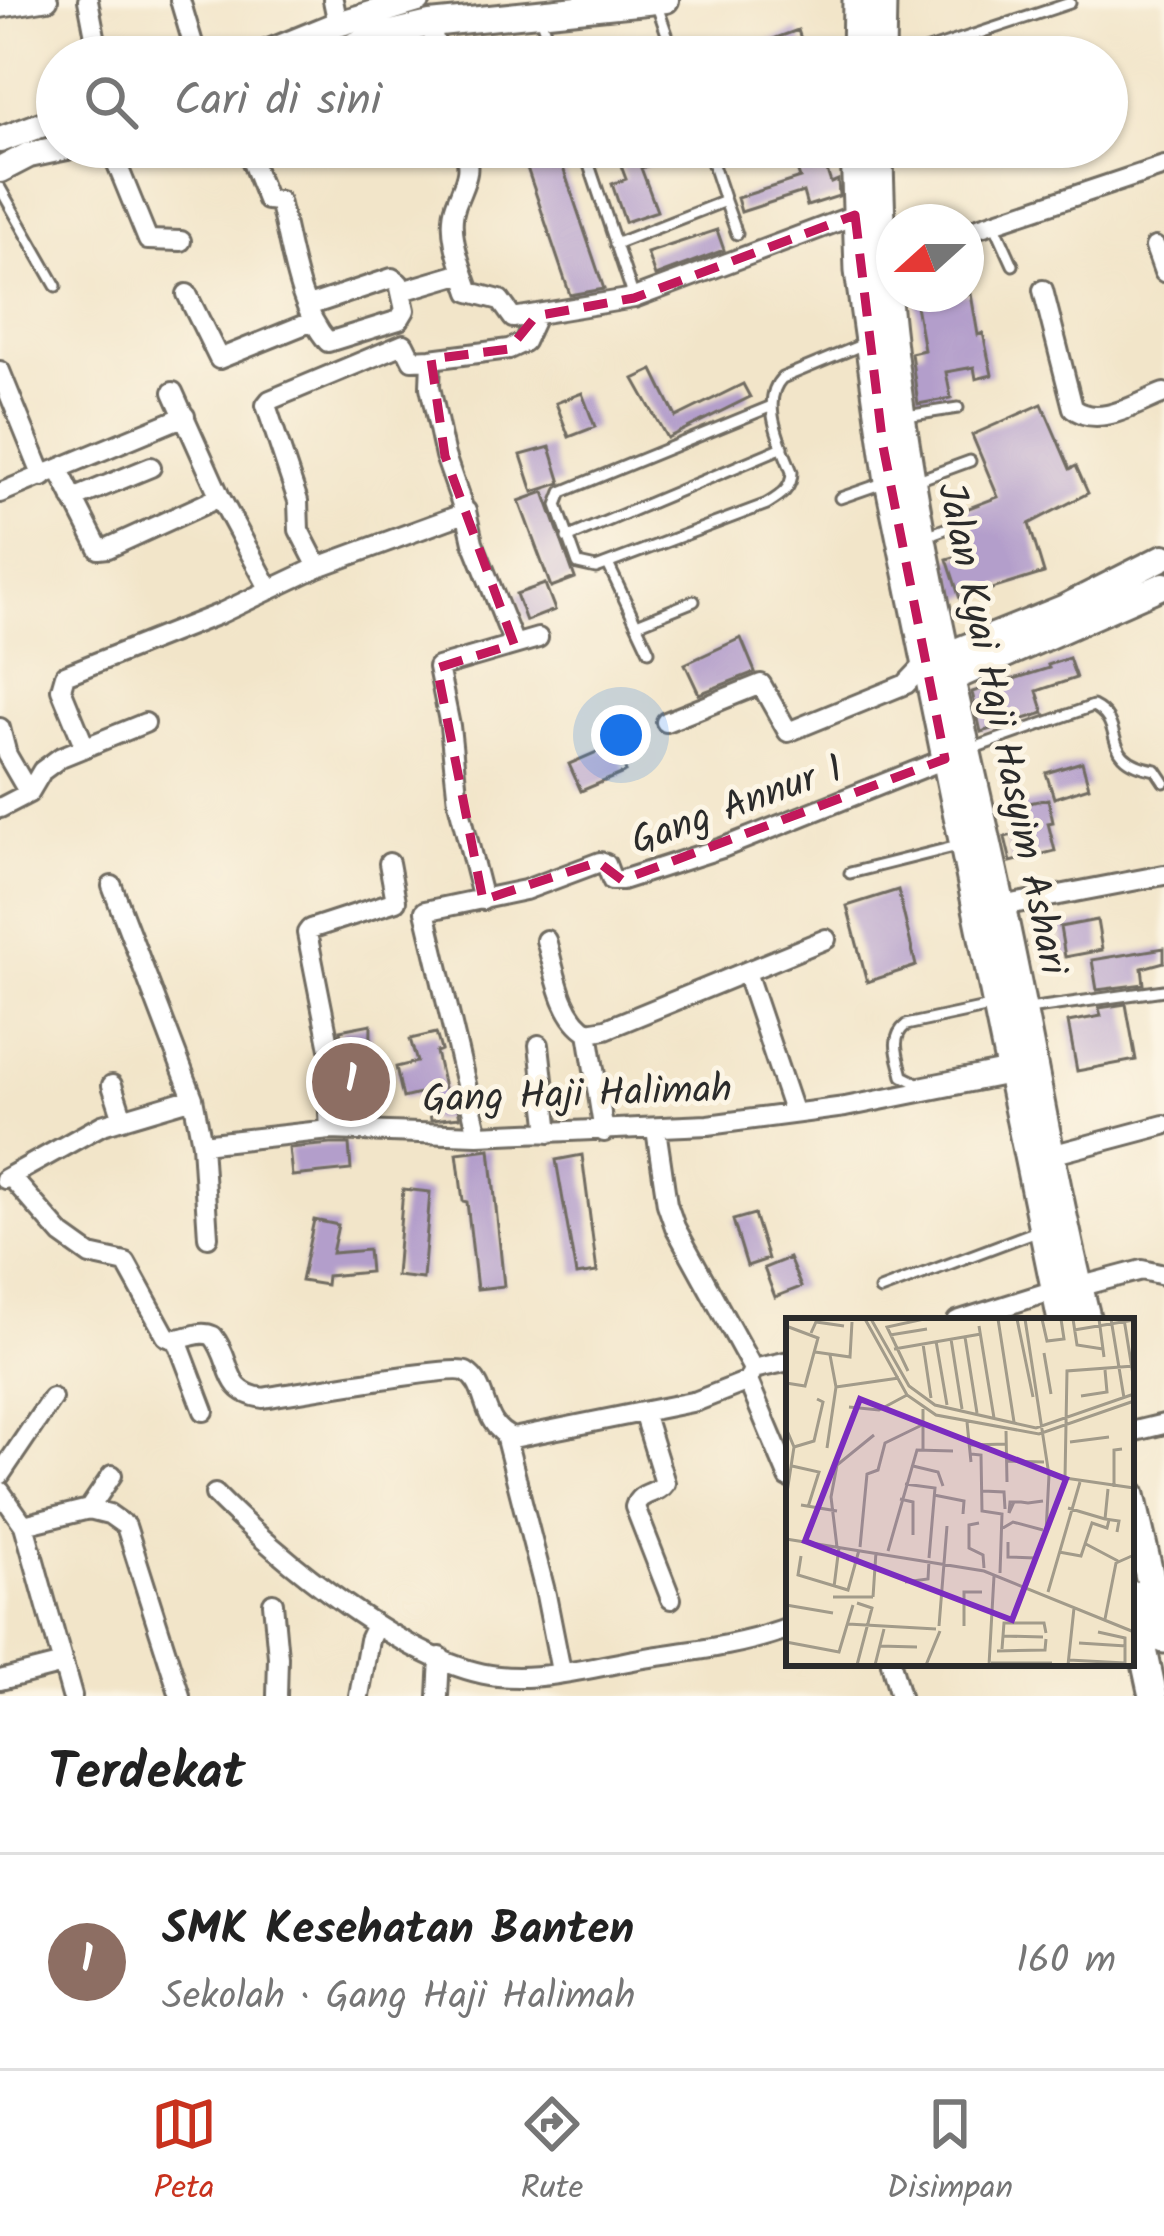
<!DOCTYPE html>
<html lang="id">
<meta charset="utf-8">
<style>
:root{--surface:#fff;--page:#f6f6f6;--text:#222;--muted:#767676;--line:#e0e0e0;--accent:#c8321e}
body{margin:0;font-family:Kalam,sans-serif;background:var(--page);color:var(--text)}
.compass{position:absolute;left:876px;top:204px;width:108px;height:108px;border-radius:50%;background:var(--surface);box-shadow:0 3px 9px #0004;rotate:249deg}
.you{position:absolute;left:621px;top:735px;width:42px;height:42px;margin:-30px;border:9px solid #fff;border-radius:50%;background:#1a73e8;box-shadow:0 0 0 18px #1a73e833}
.badge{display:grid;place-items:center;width:78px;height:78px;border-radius:50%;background:var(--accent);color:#fff;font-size:39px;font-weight:700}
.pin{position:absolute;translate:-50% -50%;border:6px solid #fff;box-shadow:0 3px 12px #0006}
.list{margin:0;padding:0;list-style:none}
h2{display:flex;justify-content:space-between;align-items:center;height:156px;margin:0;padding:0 48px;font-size:51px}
h2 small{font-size:39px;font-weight:400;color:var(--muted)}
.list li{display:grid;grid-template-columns:78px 1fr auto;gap:36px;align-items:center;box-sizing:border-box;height:216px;padding:0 48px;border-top:3px solid var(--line)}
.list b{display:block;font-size:45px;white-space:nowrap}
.list p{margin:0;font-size:39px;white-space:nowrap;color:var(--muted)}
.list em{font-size:39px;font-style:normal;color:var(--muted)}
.icon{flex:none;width:66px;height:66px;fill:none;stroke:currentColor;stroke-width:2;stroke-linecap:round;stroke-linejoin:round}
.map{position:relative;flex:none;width:1164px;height:1696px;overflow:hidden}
.search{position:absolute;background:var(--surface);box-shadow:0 3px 9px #0004;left:36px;right:36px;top:36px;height:132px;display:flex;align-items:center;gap:30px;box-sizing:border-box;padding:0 42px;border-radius:66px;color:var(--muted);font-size:45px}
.sheet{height:372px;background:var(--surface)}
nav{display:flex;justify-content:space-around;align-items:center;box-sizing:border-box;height:168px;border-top:3px solid var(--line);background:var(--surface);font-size:33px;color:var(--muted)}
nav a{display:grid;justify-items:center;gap:6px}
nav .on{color:var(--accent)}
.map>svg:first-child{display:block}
.building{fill:#b39ecb}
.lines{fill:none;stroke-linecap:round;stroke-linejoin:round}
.lane-casing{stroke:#716c62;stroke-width:15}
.street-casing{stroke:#716c62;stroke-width:24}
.secondary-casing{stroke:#716c62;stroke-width:30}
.primary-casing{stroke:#716c62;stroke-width:33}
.lane{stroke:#fff;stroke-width:9}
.street{stroke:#fff;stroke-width:18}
.secondary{stroke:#fff;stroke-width:24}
.primary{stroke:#fff;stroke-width:27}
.marked{fill:none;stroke:#c2185b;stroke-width:9;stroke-dasharray:24 15;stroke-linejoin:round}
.labels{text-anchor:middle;stroke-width:10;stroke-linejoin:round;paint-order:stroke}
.street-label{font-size:39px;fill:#2b2b2b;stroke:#fcf5e5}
.inset-road{fill:none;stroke:#a29b8a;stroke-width:3}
.view{fill:#7b2cbf;fill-opacity:0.15;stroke:#7b2cbf;stroke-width:6}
.inset-edge{fill:none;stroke:#2b2b2b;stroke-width:6}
</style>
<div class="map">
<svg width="1164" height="1696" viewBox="0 0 1164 1696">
<rect width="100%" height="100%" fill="#fcf5e5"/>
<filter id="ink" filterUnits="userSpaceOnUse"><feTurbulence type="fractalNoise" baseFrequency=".00833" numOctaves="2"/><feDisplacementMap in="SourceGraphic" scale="24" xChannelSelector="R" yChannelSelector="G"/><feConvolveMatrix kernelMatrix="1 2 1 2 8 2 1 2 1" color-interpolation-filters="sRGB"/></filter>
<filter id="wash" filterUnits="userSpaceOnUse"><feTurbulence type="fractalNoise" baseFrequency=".004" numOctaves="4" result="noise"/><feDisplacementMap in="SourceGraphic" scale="48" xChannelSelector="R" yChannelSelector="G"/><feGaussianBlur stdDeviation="2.7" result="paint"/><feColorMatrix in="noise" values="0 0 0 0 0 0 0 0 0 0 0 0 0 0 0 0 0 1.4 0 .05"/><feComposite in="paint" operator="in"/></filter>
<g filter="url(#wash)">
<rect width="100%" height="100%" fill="#f2e5c9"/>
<g id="blocks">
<!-- building -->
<path class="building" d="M 798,30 L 807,57 L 758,57 L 754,46 Z
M 635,36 L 643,57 L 581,57 L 580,55 Z
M 520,147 L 556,147 L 604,289 L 570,295 Z
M 614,147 L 643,147 L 650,165 L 641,168 L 657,211 L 625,222 L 612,184 L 626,179 Z
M 820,150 L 831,183 L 838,180 L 839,196 L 807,206 L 803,192 L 741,212 L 737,198 L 800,178 L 793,158 Z
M 717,230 L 724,250 L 655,276 L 647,253 Z
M 914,294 L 971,294 L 978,335 L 983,333 L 992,375 L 976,379 L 974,367 L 946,372 L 951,398 L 918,404 L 911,353 L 924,350 Z
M 653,370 L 676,417 L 743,384 L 750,397 L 667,438 L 634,379 Z
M 582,393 L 595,427 L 569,437 L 556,403 Z
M 1042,404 L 1070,469 L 1076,466 L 1088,493 L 1029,524 L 1044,573 L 960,599 L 947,559 L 968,553 L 960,532 L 961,522 L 953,514 L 998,497 L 972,435 Z
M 550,447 L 561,483 L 533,492 L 521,455 Z
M 544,492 L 575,578 L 551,587 L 519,501 Z
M 545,584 L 555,610 L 526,621 L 516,594 Z
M 741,638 L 755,672 L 699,694 L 685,664 Z
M 1069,658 L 1076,678 L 1037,691 L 1044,713 L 981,732 L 972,692 L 1049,668 L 1048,665 Z
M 615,744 L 626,772 L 581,791 L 569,764 Z
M 1082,762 L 1089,787 L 1054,798 L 1046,773 Z
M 1048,799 L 1053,822 L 1048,823 L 1055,851 L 1011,862 L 1005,837 L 1021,833 L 1015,806 Z
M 898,890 L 916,966 L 867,982 L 847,906 Z
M 1097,920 L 1102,950 L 1065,957 L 1060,927 Z
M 1164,948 L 1164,962 L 1142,968 L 1144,984 L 1097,990 L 1092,960 Z
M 1126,1004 L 1136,1060 L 1077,1071 L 1068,1022 L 1101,1016 L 1099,1008 Z
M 371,1024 L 370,1095 L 342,1094 L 347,1067 L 340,1030 Z
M 436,1033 L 441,1050 L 436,1052 L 445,1092 L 454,1091 L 460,1117 L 431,1120 L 427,1092 L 403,1098 L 396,1067 L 417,1062 L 410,1039 Z
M 331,1144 L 349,1144 L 351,1170 L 292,1176 L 289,1148 Z
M 490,1149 L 504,1286 L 477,1289 L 467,1202 L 463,1201 L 457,1153 Z
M 582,1155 L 597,1272 L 576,1275 L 556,1160 Z
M 403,1189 L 430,1192 L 423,1279 L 396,1276 Z
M 754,1214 L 768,1259 L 747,1266 L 733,1220 Z
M 314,1220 L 338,1225 L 332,1253 L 368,1250 L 370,1272 L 327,1276 L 326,1285 L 301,1281 Z
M 789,1258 L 801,1287 L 775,1297 L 764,1268 Z"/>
</g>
</g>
<g filter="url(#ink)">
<use href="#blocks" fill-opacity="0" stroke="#716c62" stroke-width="3"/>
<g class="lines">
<!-- lane casing -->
<g class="lane-casing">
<path id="lane" d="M 656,3 L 675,57
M 540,17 L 554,57
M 907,57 L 1070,3
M 583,147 L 634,298
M 0,188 L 56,286
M 725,201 L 737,234
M 994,223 L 1013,265
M 615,244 L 725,201 L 707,147
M 772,406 L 562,492 L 557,505 L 578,564 L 596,568 L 767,504 C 780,496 792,489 792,472 C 782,446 759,401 782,378 L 864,344
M 906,416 L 958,408
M 918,480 L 970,461
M 840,498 L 886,482
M 923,537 L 953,526
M 567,538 L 783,447
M 608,564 L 649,651
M 637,624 L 694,601
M 968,750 L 1093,706 C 1129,724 1096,760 1156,770 L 1164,782
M 850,873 L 958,846
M 990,1007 L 906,1025 C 889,1038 899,1058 903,1076 L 917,1083 L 1003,1066
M 1028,1009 L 1164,990
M 880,1290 L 1037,1231"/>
</g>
<!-- street casing -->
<g class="street-casing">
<path id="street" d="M 88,0 L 99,57
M 180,0 L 197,57
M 333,0 L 338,24
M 0,8 L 48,0
M 430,24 L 439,57
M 110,147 L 148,240 L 181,241
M 246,147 L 267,200 L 279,201 C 291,246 297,307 328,342 L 399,320 L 405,310 L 399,283 L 392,278 L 308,306
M 464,147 C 472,173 465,180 456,204 C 446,231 461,266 470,292 L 500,300 L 513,318 L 634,298 L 855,215
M 966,232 L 1164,166
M 1155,247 L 1164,272
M 1043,290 L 1073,408 C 1098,429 1137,403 1164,393
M 402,291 L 463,273
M 187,294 L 219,359 L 313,321
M 0,371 L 43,477
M 173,392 L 220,497 L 270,590
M 59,470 L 99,549 L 108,548 L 220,497
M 0,493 L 185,416
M 73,499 L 151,467
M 466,511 L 473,542 L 514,644
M 318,567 L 299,530 L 298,501 L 266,405 L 270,400 L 404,344 L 412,360 L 431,359
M 666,722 L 761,684 L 788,732 L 906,684 L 926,663
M 0,728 L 7,755 L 29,793
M 84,745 L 61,689 L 65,675 L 219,614 L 318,567 L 465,513 L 445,456 L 430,387 L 431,359 L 509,349 L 524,342 L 536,316
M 0,808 L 29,793 L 42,771 L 61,757 L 145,723
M 112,886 L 193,1098 L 202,1144 L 330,1130 L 478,1135 L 708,1125 L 845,1107 L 1010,1074
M 483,900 L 458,802 L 450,726 L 438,667 L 538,638
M 1002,906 L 1164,875
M 546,940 C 555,969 560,1016 588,1032
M 746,972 L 793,1111
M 539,1045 L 549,1133
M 112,1085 L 123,1119
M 656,1129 L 667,1204 L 675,1227 L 753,1369
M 330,1130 L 328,1095 L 334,1069 L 307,933 L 310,929 L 396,901 L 389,863
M 604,1132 L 588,1032 L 606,1029 L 826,939
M 478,1135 L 425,911 L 525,890 L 600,862 L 606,864 L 612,880 L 622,880 L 722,848 L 945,759
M 202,1144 L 208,1237
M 1051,1155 L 1164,1125
M 11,1177 L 62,1235 L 90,1255 L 126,1263 L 166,1336 C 182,1345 196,1328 213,1336 C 234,1362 222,1392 263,1398 C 290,1394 454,1365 466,1372 C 490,1386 479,1425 513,1438 L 697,1401 L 748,1381 L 753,1369 L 789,1361
M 5,1179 L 102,1125 L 193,1098
M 1078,1287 L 1142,1270 L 1164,1275
M 957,1321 L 1055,1290
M 177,1340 L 204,1411
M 748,1381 L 789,1478
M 643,1412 L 665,1483 C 657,1495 639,1491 635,1507 L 671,1599
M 1131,1432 L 1164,1424
M 505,1435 L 546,1595 L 561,1671
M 0,1475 L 52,1398
M 0,1491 L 24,1525 L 72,1696
M 215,1494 C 276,1556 410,1667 498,1676 C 546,1681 598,1666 645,1658 C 692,1651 744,1645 789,1628
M 89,1509 L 109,1514 L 126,1526 L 180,1696
M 24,1525 L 89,1509 L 112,1475
M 273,1603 L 278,1657 L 277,1696
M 891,1663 L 900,1696
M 0,1680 L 63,1664
M 359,1696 L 369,1640 L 376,1625
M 438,1696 L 440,1657"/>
</g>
<!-- secondary casing -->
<g class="secondary-casing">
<path id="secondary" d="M 257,57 L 338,24 L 418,0
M 328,57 L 370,38 L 430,24 L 666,0
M 0,140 L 57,119
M 0,170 L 29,155 L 67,147
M 931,661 L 1063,608 L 1164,557
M 936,686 L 1164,585"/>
</g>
<!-- primary casing -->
<g class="primary-casing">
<path id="primary" d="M 856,57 L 857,0
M 881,57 L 882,0
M 855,147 L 859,271 L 889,481 L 1062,1321
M 879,147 C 880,403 946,653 1000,901 C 1031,1041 1052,1182 1087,1321
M 1131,1495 L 1164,1639
M 1131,1594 L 1153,1696"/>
</g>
<!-- lane -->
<use href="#lane" class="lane"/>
<!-- street -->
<use href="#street" class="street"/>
<!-- secondary -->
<use href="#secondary" class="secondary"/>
<!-- primary -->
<use href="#primary" class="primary"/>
</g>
</g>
<!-- marked area -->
<path class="marked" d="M 855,215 L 883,446 L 945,759 L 622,880 L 598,862 L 483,900 L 437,668 L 514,644 L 445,456 L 431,359 L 509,349 L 536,316 L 634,298 Z"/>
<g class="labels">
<!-- street labels -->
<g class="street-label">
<text transform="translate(1004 728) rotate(78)" y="14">Jalan Kyai Haji Hasyim Ashari</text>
<text transform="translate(736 803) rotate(-20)" y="14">Gang Annur 1</text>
<text transform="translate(577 1092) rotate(-2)" y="14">Gang Haji Halimah</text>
</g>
</g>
<!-- overview -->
<g transform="translate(786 1318)">
<rect width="348" height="348" fill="#f2e5c9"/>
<path class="inset-road" d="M 79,1 L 121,77 L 150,97 L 253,116 L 348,83M 85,1 L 123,68 L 149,87 L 250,110 L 348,76M 212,1 L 228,104M 231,1 L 247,79M 239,1 L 263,157 L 260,214 L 240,269M 256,1 L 261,23 L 278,21 L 275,1M 287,1 L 291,27 L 317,31M 313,1 L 318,39M 325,1 L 338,80M 338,1 L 348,63M 0,8 L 32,20 L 19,68 L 0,65M 193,8 L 208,100M 288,12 L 348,2M 25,15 L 30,4 L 58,8M 104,17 L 141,11M 179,19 L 191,95M 165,21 L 176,91M 150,23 L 161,87M 137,26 L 145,80M 108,31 L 195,16M 29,34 L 64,39 L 66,4M 258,35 L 265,76M 122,53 L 101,9 L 138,1M 50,69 L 113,60M 295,78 L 321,74 L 319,52M 63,89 L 93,92 L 121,77M 137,91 L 137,133M 181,104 L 185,144M 0,110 L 8,129 L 0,181M 220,113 L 221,164M 284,124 L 323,119M 184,127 L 220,126M 8,129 L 28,123 L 37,84 L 31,81M 41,130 L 50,69 L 44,37M 185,136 L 195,137 L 196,193 L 216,196 L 214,255M 220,143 L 258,144M 6,148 L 33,154 L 22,189M 127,148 L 152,154 L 157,168M 279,160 L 281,53 L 348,48M 279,160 L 348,170M 119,166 L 149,170 L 143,240M 328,169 L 328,132 L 336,131M 322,171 L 319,201 L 333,203 L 331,214M 197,173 L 218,174 L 219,191M 148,177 L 178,183 L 177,196M 114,181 L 127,184 L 127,217M 228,184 L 223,195 L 224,184 L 235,184 L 242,185 L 257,183M 15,187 L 51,193M 282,190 L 319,201M 193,205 L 183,207 L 183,230 L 197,237 L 198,250M 217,210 L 227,204 L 257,212M 0,221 L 198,253 L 348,314M 222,224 L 222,239 L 249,240M 298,225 L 332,243M 51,229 L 45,179 L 51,147 L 88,117M 74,229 L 81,156 L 92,152 L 99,125 L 136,107M 102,233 L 131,132 L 167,133M 273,234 L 295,238 L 306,205 L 321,210 L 323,202M 15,238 L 12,257 L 62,272 L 73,232M 119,264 L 142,261 L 143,243M 48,269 L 53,229M 262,274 L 294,164M 47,279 L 87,279M 87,279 L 90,234M 0,287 L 47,295M 319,301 L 330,245 L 348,237M 62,306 L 150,311M 153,308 L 161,208M 178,308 L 178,274 L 196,274M 312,314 L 339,320 L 339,347M 217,318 L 257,319M 0,324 L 53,334 L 67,287M 293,325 L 340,328M 93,328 L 131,329M 216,331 L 218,305 L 258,305 L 260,315M 211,333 L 259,332 L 260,321M 283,342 L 339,345M 205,345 L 266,345M 71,347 L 86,290 L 71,285M 89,347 L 98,311M 140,347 L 154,313M 203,347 L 208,258M 282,347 L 288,290"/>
<path class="view" d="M 74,81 L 280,161 L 226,302 L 19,223 Z"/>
<rect width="348" height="348" class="inset-edge"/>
</g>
</svg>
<svg class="compass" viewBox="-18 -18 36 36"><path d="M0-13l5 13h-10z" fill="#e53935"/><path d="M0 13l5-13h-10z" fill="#767676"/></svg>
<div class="you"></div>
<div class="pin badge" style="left:351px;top:1082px;background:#8d6e63">1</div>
<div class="search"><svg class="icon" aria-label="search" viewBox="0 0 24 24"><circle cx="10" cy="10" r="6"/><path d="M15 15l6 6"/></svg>Cari di sini</div>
</div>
<section class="sheet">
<h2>Terdekat<small></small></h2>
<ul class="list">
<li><span class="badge" style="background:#8d6e63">1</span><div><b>SMK Kesehatan Banten</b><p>Sekolah · Gang Haji Halimah</p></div><em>160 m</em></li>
</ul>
</section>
<nav>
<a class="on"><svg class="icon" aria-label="map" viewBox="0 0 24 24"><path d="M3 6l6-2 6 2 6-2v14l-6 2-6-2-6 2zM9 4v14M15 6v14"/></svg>Peta</a>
<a><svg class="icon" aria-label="directions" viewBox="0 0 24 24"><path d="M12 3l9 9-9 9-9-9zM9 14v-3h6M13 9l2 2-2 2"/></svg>Rute</a>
<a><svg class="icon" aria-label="saved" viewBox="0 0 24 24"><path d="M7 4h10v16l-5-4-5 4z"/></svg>Disimpan</a>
</nav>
